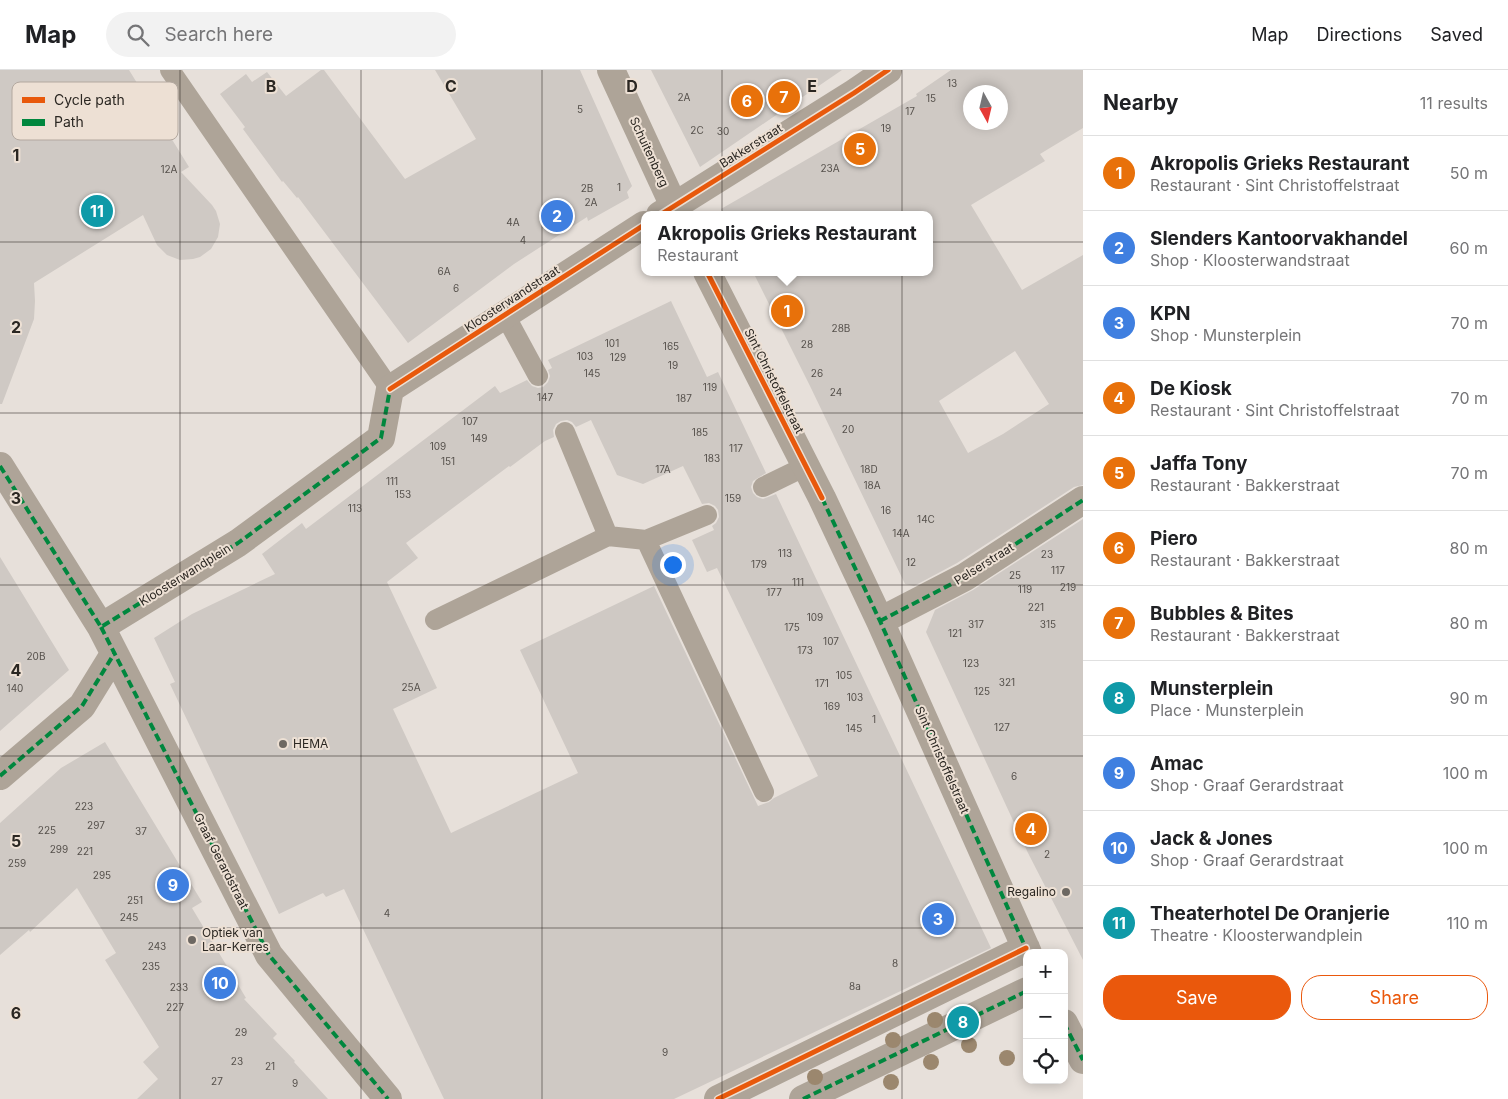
<!DOCTYPE html>
<meta charset="utf-8">
<style>
:root{--surface:#fff;--page:#f2f2f2;--text:#202124;--muted:#757577;--line:#e0e0e0;--accent:#ea580c}
body{margin:0;font-family:Inter,sans-serif;background:var(--page);color:var(--text)}
.controls{position:absolute;right:15px;bottom:15px;display:grid;overflow:hidden;border-radius:10px;box-shadow:0 2px 12px #0003}
.controls button{width:45px;height:45px;display:grid;place-items:center;padding:0;border:0;border-bottom:1px solid var(--line);background:var(--surface);color:var(--text);font:25px sans-serif}
.compass{position:absolute;left:963px;top:15px;width:45px;height:45px;border-radius:50%;background:var(--surface);box-shadow:0 2px 12px #0003;rotate:172deg}
.you{position:absolute;left:672px;top:494px;width:18px;height:18px;margin:-12px;border:4px solid #fff;border-radius:50%;background:#1a73e8;box-shadow:0 0 0 8px #1a73e833}
.badge{display:grid;place-items:center;width:32px;height:32px;border-radius:50%;background:var(--accent);color:#fff;font-size:16px;font-weight:700}
.pin{position:absolute;translate:-50% -50%;border:2px solid #fff;box-shadow:0 1px 5px #0006}
.popup{position:absolute;left:641px;top:141px;width:292px;height:65px;box-sizing:border-box;display:grid;place-content:center;border-radius:10px;background:var(--surface);filter:drop-shadow(0 1px 4px #0005);font-size:16px;white-space:nowrap;color:var(--muted)}
.popup b{font-size:19px;color:var(--text)}
.popup::after{content:'';position:absolute;left:50%;top:100%;margin-left:-10px;border:10px solid transparent;border-top-color:var(--surface)}
.list{margin:0;padding:0;list-style:none}
h2{display:flex;justify-content:space-between;align-items:center;height:65px;margin:0;padding:0 20px;font-size:21px}
h2 small{font-size:16px;font-weight:400;color:var(--muted)}
.list li{display:grid;grid-template-columns:32px 1fr auto;gap:15px;align-items:center;box-sizing:border-box;height:75px;padding:0 20px;border-top:1px solid var(--line)}
.list b{display:block;font-size:19px;white-space:nowrap}
.list p{margin:0;font-size:16px;white-space:nowrap;color:var(--muted)}
.list em{font-size:16px;font-style:normal;color:var(--muted)}
.actions{display:flex;gap:10px;padding:15px 20px}
.actions a{flex:1;padding:11px 0;border:1px solid var(--accent);border-radius:20px;text-align:center;font-size:18px;color:var(--accent)}
.actions .main{background:var(--accent);color:#fff}
.icon{flex:none;width:28px;height:28px;fill:none;stroke:currentColor;stroke-width:2;stroke-linecap:round;stroke-linejoin:round}
.map{position:relative;flex:none;width:1083px;height:1029px;overflow:hidden}
header{display:flex;align-items:center;gap:30px;box-sizing:border-box;height:70px;padding:0 25px;background:var(--surface);border-bottom:1px solid var(--line)}
header strong{font-size:24px}
nav{display:flex;gap:28px;margin-inline-start:auto;font-size:18px}
.search{width:350px;height:45px;background:var(--page);display:flex;align-items:center;gap:12px;box-sizing:border-box;padding:0 18px;border-radius:28px;color:var(--muted);font-size:19px}
main{display:flex}
aside{flex:1;background:var(--surface)}
.map>svg:first-child{display:block}
.building{fill:#cfc9c4;fill-rule:evenodd}
.lines{fill:none;stroke-linecap:round;stroke-linejoin:round}
.lane{stroke:#aea498;stroke-width:20}
.street{stroke:#aea498;stroke-width:28}
.quiet{stroke:#00873e;stroke-width:4;stroke-dasharray:8 4;stroke-linecap:butt}
.cycleway-casing{stroke:#ede0d4;stroke-width:8}
.cycleway{stroke:#e8590c;stroke-width:5}
.tree{fill:#9b876e}
.grid{fill:none;stroke:#2b2722;stroke-width:1;stroke-opacity:0.55}
.poi-dot{fill:#6d6862;stroke:#ede0d4;stroke-width:2}
.labels{text-anchor:middle;stroke-width:4;stroke-linejoin:round;paint-order:stroke}
.number-label{font-size:10px;fill:#55504b}
.street-label{font-size:12px;fill:#2b2722;stroke:#ede0d4}
.poi-label{font-size:12px;fill:#2b2722;stroke:#ede0d4;text-anchor:start}
.key{fill:#ede0d4;stroke:#b3a89f;stroke-width:1}
.key-label{font-size:14px;fill:#2b2722}
.grid-label{font-size:16px;text-anchor:middle;font-weight:bold;fill:#2b2722;stroke:#ede0d4;stroke-width:4;stroke-linejoin:round;paint-order:stroke}
</style>
<header>
<strong>Map</strong>
<div class="search"><svg class="icon" aria-label="search" viewBox="0 0 24 24"><circle cx="10" cy="10" r="6"/><path d="M15 15l6 6"/></svg>Search here</div>
<nav><a>Map</a><a>Directions</a><a>Saved</a></nav>
</header>
<main>
<div class="map">
<svg width="1083" height="1029" viewBox="0 0 1083 1029">
<rect width="100%" height="100%" fill="#e7e0da"/>
<!-- building -->
<path class="building" d="M 0,0 L 129,0 L 189,97 L 181,102 L 212,135 L 216,141 L 220,154 L 218,167 L 211,179 L 200,187 L 193,189 L 180,190 L 167,185 L 157,175 L 143,145 L 34,213 L 35,231 L 34,249 L 2,334 L 0,334 Z
M 321,0 L 324,0 L 405,109 L 476,69 L 435,0 L 580,0 L 632,116 L 627,122 L 629,128 L 588,151 L 587,147 L 514,194 L 408,273 L 298,127 L 297,128 L 283,111 L 282,112 L 243,59 L 245,57 L 220,24 L 246,4 L 252,12 L 267,2 L 286,26 Z
M 651,0 L 842,0 L 700,97 Z
M 951,0 L 1083,0 L 1083,58 L 1040,84 L 1045,91 L 971,135 L 1022,220 L 1083,185 L 1083,415 L 1074,417 L 957,493 L 914,516 L 905,514 L 810,316 L 753,202 L 930,202 L 930,145 L 724,145 L 721,139 L 917,26 L 916,24 ZM 970,22 L 1000,22 L 1000,52 L 970,52 ZM 1015,281 L 1049,334 L 1003,364 L 968,383 L 939,331 Z
M 671,231 L 707,307 L 718,302 L 766,403 L 753,411 L 751,417 L 753,423 L 757,427 L 763,429 L 776,424 L 991,878 L 674,1029 L 444,1029 L 344,819 L 326,827 L 323,823 L 279,844 L 170,614 L 175,612 L 154,568 L 192,544 L 275,504 L 262,484 L 302,453 L 306,459 L 495,316 L 500,323 L 527,310 L 532,316 L 538,318 L 543,317 L 548,312 L 550,306 L 548,300 L 552,298 L 548,290 ZM 567,350 L 572,352 L 576,357 L 591,350 L 617,405 L 643,414 L 683,396 L 702,434 L 709,433 L 715,436 L 718,440 L 719,447 L 716,453 L 712,456 L 714,460 L 692,470 L 707,502 L 717,498 L 818,706 L 774,728 L 769,732 L 758,736 L 654,516 L 520,580 L 578,703 L 451,763 L 393,639 L 437,618 L 387,512 L 418,488 L 406,473 L 509,396 L 510,397 L 545,371 L 554,367 L 553,360 L 556,354 L 561,351 Z
M 1083,449 L 1083,890 L 1028,783 L 926,562 L 935,540 L 973,520 Z
M 0,487 L 69,600 L 0,661 Z
M 105,672 L 202,832 L 192,838 L 246,928 L 244,929 L 277,964 L 273,968 L 295,991 L 294,992 L 328,1029 L 137,1029 L 158,1009 L 143,992 L 159,977 L 105,890 L 116,883 L 77,818 L 30,862 L 29,860 L 0,885 L 0,753 L 61,698 Z"/>
<g class="lines">
<!-- lane -->
<path class="lane" d="M 170,0 L 390,319
M 505,245 L 538,306
M 763,417 L 806,396
M 608,466 L 646,470 L 764,722
M 646,470 L 707,445
M 435,550 L 608,466 L 565,362"/>
<!-- street -->
<path class="street" d="M 611,0 L 678,145
M 660,145 L 854,23 L 888,0
M 707,202 L 822,428 L 880,551 L 1028,883
M 0,396 L 101,557 L 238,473 L 381,368 L 390,319 L 644,155
M 880,551 L 965,507 L 1083,430
M 101,557 L 269,885 L 388,1029
M 0,706 L 82,636 L 114,584
M 1064,953 L 1083,990
M 718,1029 L 1026,878
M 803,1029 L 1027,921"/>
<!-- quiet -->
<path class="quiet" d="M 0,396 L 101,557 L 238,473 L 381,368 L 390,319
M 822,428 L 880,551 L 1027,881
M 880,551 L 965,507 L 1083,430
M 101,557 L 269,885 L 388,1029
M 0,706 L 82,636 L 114,584
M 1064,953 L 1083,990
M 803,1029 L 1027,921"/>
<!-- cycleway casing -->
<g class="cycleway-casing">
<path id="cycleway" d="M 660,145 L 854,23 L 888,0
M 707,202 L 822,428
M 390,319 L 644,155
M 718,1029 L 1026,878"/>
</g>
<!-- cycleway -->
<use href="#cycleway" class="cycleway"/>
</g>
<!-- trees -->
<g class="tree">
<circle cx="935" cy="950" r="8"/>
<circle cx="893" cy="970" r="8"/>
<circle cx="969" cy="975" r="8"/>
<circle cx="1007" cy="988" r="8"/>
<circle cx="931" cy="992" r="8"/>
<circle cx="815" cy="1007" r="8"/>
<circle cx="891" cy="1012" r="8"/>
</g>
<!-- grid -->
<path class="grid" d="M 180,0 L 180,1029M 361,0 L 361,1029M 542,0 L 542,1029M 722,0 L 722,1029M 902,0 L 902,1029M 0,172 L 1083,172M 0,343 L 1083,343M 0,515 L 1083,515M 0,686 L 1083,686M 0,858 L 1083,858"/>
<!-- markers -->
<g class="poi-dot">
<circle cx="283" cy="674" r="5"/>
<circle cx="1066" cy="822" r="5"/>
<circle cx="192" cy="870" r="5"/>
</g>
<g class="labels">
<!-- number labels -->
<g class="number-label">
<text x="952" y="17">13</text>
<text x="684" y="31">2A</text>
<text x="931" y="32">15</text>
<text x="580" y="43">5</text>
<text x="910" y="45">17</text>
<text x="886" y="62">19</text>
<text x="697" y="64">2C</text>
<text x="723" y="65">30</text>
<text x="830" y="102">23A</text>
<text x="169" y="103">12A</text>
<text x="619" y="121">1</text>
<text x="587" y="122">2B</text>
<text x="591" y="136">2A</text>
<text x="513" y="156">4A</text>
<text x="523" y="174">4</text>
<text x="444" y="205">6A</text>
<text x="456" y="222">6</text>
<text x="841" y="262">28B</text>
<text x="612" y="277">101</text>
<text x="807" y="278">28</text>
<text x="671" y="280">165</text>
<text x="585" y="290">103</text>
<text x="618" y="291">129</text>
<text x="673" y="299">19</text>
<text x="592" y="307">145</text>
<text x="817" y="307">26</text>
<text x="710" y="321">119</text>
<text x="836" y="326">24</text>
<text x="545" y="331">147</text>
<text x="684" y="332">187</text>
<text x="470" y="355">107</text>
<text x="848" y="363">20</text>
<text x="700" y="366">185</text>
<text x="479" y="372">149</text>
<text x="438" y="380">109</text>
<text x="736" y="382">117</text>
<text x="712" y="392">183</text>
<text x="448" y="395">151</text>
<text x="663" y="403">17A</text>
<text x="869" y="403">18D</text>
<text x="392" y="415">111</text>
<text x="872" y="419">18A</text>
<text x="403" y="428">153</text>
<text x="733" y="432">159</text>
<text x="355" y="442">113</text>
<text x="886" y="444">16</text>
<text x="926" y="453">14C</text>
<text x="901" y="467">14A</text>
<text x="785" y="487">113</text>
<text x="1047" y="488">23</text>
<text x="911" y="496">12</text>
<text x="759" y="498">179</text>
<text x="1058" y="504">117</text>
<text x="1015" y="509">25</text>
<text x="798" y="516">111</text>
<text x="1068" y="521">219</text>
<text x="1025" y="523">119</text>
<text x="774" y="526">177</text>
<text x="1036" y="541">221</text>
<text x="815" y="551">109</text>
<text x="976" y="558">317</text>
<text x="1048" y="558">315</text>
<text x="792" y="561">175</text>
<text x="955" y="567">121</text>
<text x="831" y="575">107</text>
<text x="805" y="584">173</text>
<text x="36" y="590">20B</text>
<text x="971" y="597">123</text>
<text x="844" y="609">105</text>
<text x="1007" y="616">321</text>
<text x="822" y="617">171</text>
<text x="411" y="621">25A</text>
<text x="15" y="622">140</text>
<text x="982" y="625">125</text>
<text x="855" y="631">103</text>
<text x="832" y="640">169</text>
<text x="874" y="653">1</text>
<text x="1002" y="661">127</text>
<text x="854" y="662">145</text>
<text x="1014" y="710">6</text>
<text x="84" y="740">223</text>
<text x="96" y="759">297</text>
<text x="47" y="764">225</text>
<text x="141" y="765">37</text>
<text x="59" y="783">299</text>
<text x="85" y="785">221</text>
<text x="1047" y="788">2</text>
<text x="17" y="797">259</text>
<text x="102" y="809">295</text>
<text x="135" y="834">251</text>
<text x="387" y="847">4</text>
<text x="129" y="851">245</text>
<text x="157" y="880">243</text>
<text x="895" y="897">8</text>
<text x="151" y="900">235</text>
<text x="855" y="920">8a</text>
<text x="179" y="921">233</text>
<text x="175" y="941">227</text>
<text x="241" y="966">29</text>
<text x="665" y="986">9</text>
<text x="237" y="995">23</text>
<text x="270" y="1000">21</text>
<text x="217" y="1015">27</text>
<text x="295" y="1017">9</text>
</g>
<!-- street labels -->
<g class="street-label">
<text transform="translate(751 76) rotate(-32)" y="4">Bakkerstraat</text>
<text transform="translate(649 82) rotate(65)" y="4">Schuitenberg</text>
<text transform="translate(512 229) rotate(-33)" y="4">Kloosterwandstraat</text>
<text transform="translate(774 311) rotate(63)" y="4">Sint Christoffelstraat</text>
<text transform="translate(984 494) rotate(-32)" y="4">Pelserstraat</text>
<text transform="translate(185 505) rotate(-32)" y="4">Kloosterwandplein</text>
<text transform="translate(942 690) rotate(66)" y="4">Sint Christoffelstraat</text>
<text transform="translate(221 791) rotate(63)" y="4">Graaf Gerardstraat</text>
</g>
<!-- poi labels -->
<g class="poi-label">
<text x="293" y="678">HEMA</text>
<text x="1056" y="826" text-anchor="end">Regalino</text>
<text x="202" y="867">Optiek van<tspan x="202" dy="14">Laar-Kerres</tspan></text>
</g>
</g>
<!-- legend -->
<rect x="12" y="12" width="166" height="58" rx="8" class="key"/>
<rect x="22" y="27" width="23" height="6" fill="#e8590c"/>
<rect x="22" y="49" width="23" height="7" fill="#00873e"/>
<g class="key-label">
<text x="54" y="35">Cycle path</text>
<text x="54" y="57">Path</text>
</g>
<g class="grid-label">
<text x="271" y="22">B</text>
<text x="451" y="22">C</text>
<text x="632" y="22">D</text>
<text x="812" y="22">E</text>
<text x="16" y="91">1</text>
<text x="16" y="263">2</text>
<text x="16" y="434">3</text>
<text x="16" y="606">4</text>
<text x="16" y="777">5</text>
<text x="16" y="949">6</text>
</g>
</svg>
<div class="controls">
<button>+</button>
<button>−</button>
<button><svg class="icon" aria-label="locate" viewBox="0 0 24 24"><circle cx="12" cy="12" r="6"/><path d="M12 2v4M12 18v4M2 12h4M18 12h4"/></svg></button>
</div>
<svg class="compass" viewBox="-18 -18 36 36"><path d="M0-13l5 13h-10z" fill="#e53935"/><path d="M0 13l5-13h-10z" fill="#757577"/></svg>
<div class="you"></div>
<div class="pin badge" style="left:787px;top:241px;background:#e8710a">1</div>
<div class="popup"><b>Akropolis Grieks Restaurant</b>Restaurant</div>
<div class="pin badge" style="left:557px;top:146px;background:#3f7fe0">2</div>
<div class="pin badge" style="left:938px;top:849px;background:#3f7fe0">3</div>
<div class="pin badge" style="left:1031px;top:759px;background:#e8710a">4</div>
<div class="pin badge" style="left:860px;top:79px;background:#e8710a">5</div>
<div class="pin badge" style="left:747px;top:31px;background:#e8710a">6</div>
<div class="pin badge" style="left:784px;top:27px;background:#e8710a">7</div>
<div class="pin badge" style="left:963px;top:952px;background:#0f9aa8">8</div>
<div class="pin badge" style="left:173px;top:815px;background:#3f7fe0">9</div>
<div class="pin badge" style="left:220px;top:913px;background:#3f7fe0">10</div>
<div class="pin badge" style="left:97px;top:141px;background:#0f9aa8">11</div>
</div>
<aside>
<h2>Nearby<small>11 results</small></h2>
<ul class="list">
<li><span class="badge" style="background:#e8710a">1</span><div><b>Akropolis Grieks Restaurant</b><p>Restaurant · Sint Christoffelstraat</p></div><em>50 m</em></li>
<li><span class="badge" style="background:#3f7fe0">2</span><div><b>Slenders Kantoorvakhandel</b><p>Shop · Kloosterwandstraat</p></div><em>60 m</em></li>
<li><span class="badge" style="background:#3f7fe0">3</span><div><b>KPN</b><p>Shop · Munsterplein</p></div><em>70 m</em></li>
<li><span class="badge" style="background:#e8710a">4</span><div><b>De Kiosk</b><p>Restaurant · Sint Christoffelstraat</p></div><em>70 m</em></li>
<li><span class="badge" style="background:#e8710a">5</span><div><b>Jaffa Tony</b><p>Restaurant · Bakkerstraat</p></div><em>70 m</em></li>
<li><span class="badge" style="background:#e8710a">6</span><div><b>Piero</b><p>Restaurant · Bakkerstraat</p></div><em>80 m</em></li>
<li><span class="badge" style="background:#e8710a">7</span><div><b>Bubbles &amp; Bites</b><p>Restaurant · Bakkerstraat</p></div><em>80 m</em></li>
<li><span class="badge" style="background:#0f9aa8">8</span><div><b>Munsterplein</b><p>Place · Munsterplein</p></div><em>90 m</em></li>
<li><span class="badge" style="background:#3f7fe0">9</span><div><b>Amac</b><p>Shop · Graaf Gerardstraat</p></div><em>100 m</em></li>
<li><span class="badge" style="background:#3f7fe0">10</span><div><b>Jack &amp; Jones</b><p>Shop · Graaf Gerardstraat</p></div><em>100 m</em></li>
<li><span class="badge" style="background:#0f9aa8">11</span><div><b>Theaterhotel De Oranjerie</b><p>Theatre · Kloosterwandplein</p></div><em>110 m</em></li>
</ul>
<div class="actions"><a class="main">Save</a><a>Share</a></div>
</aside>
</main>
